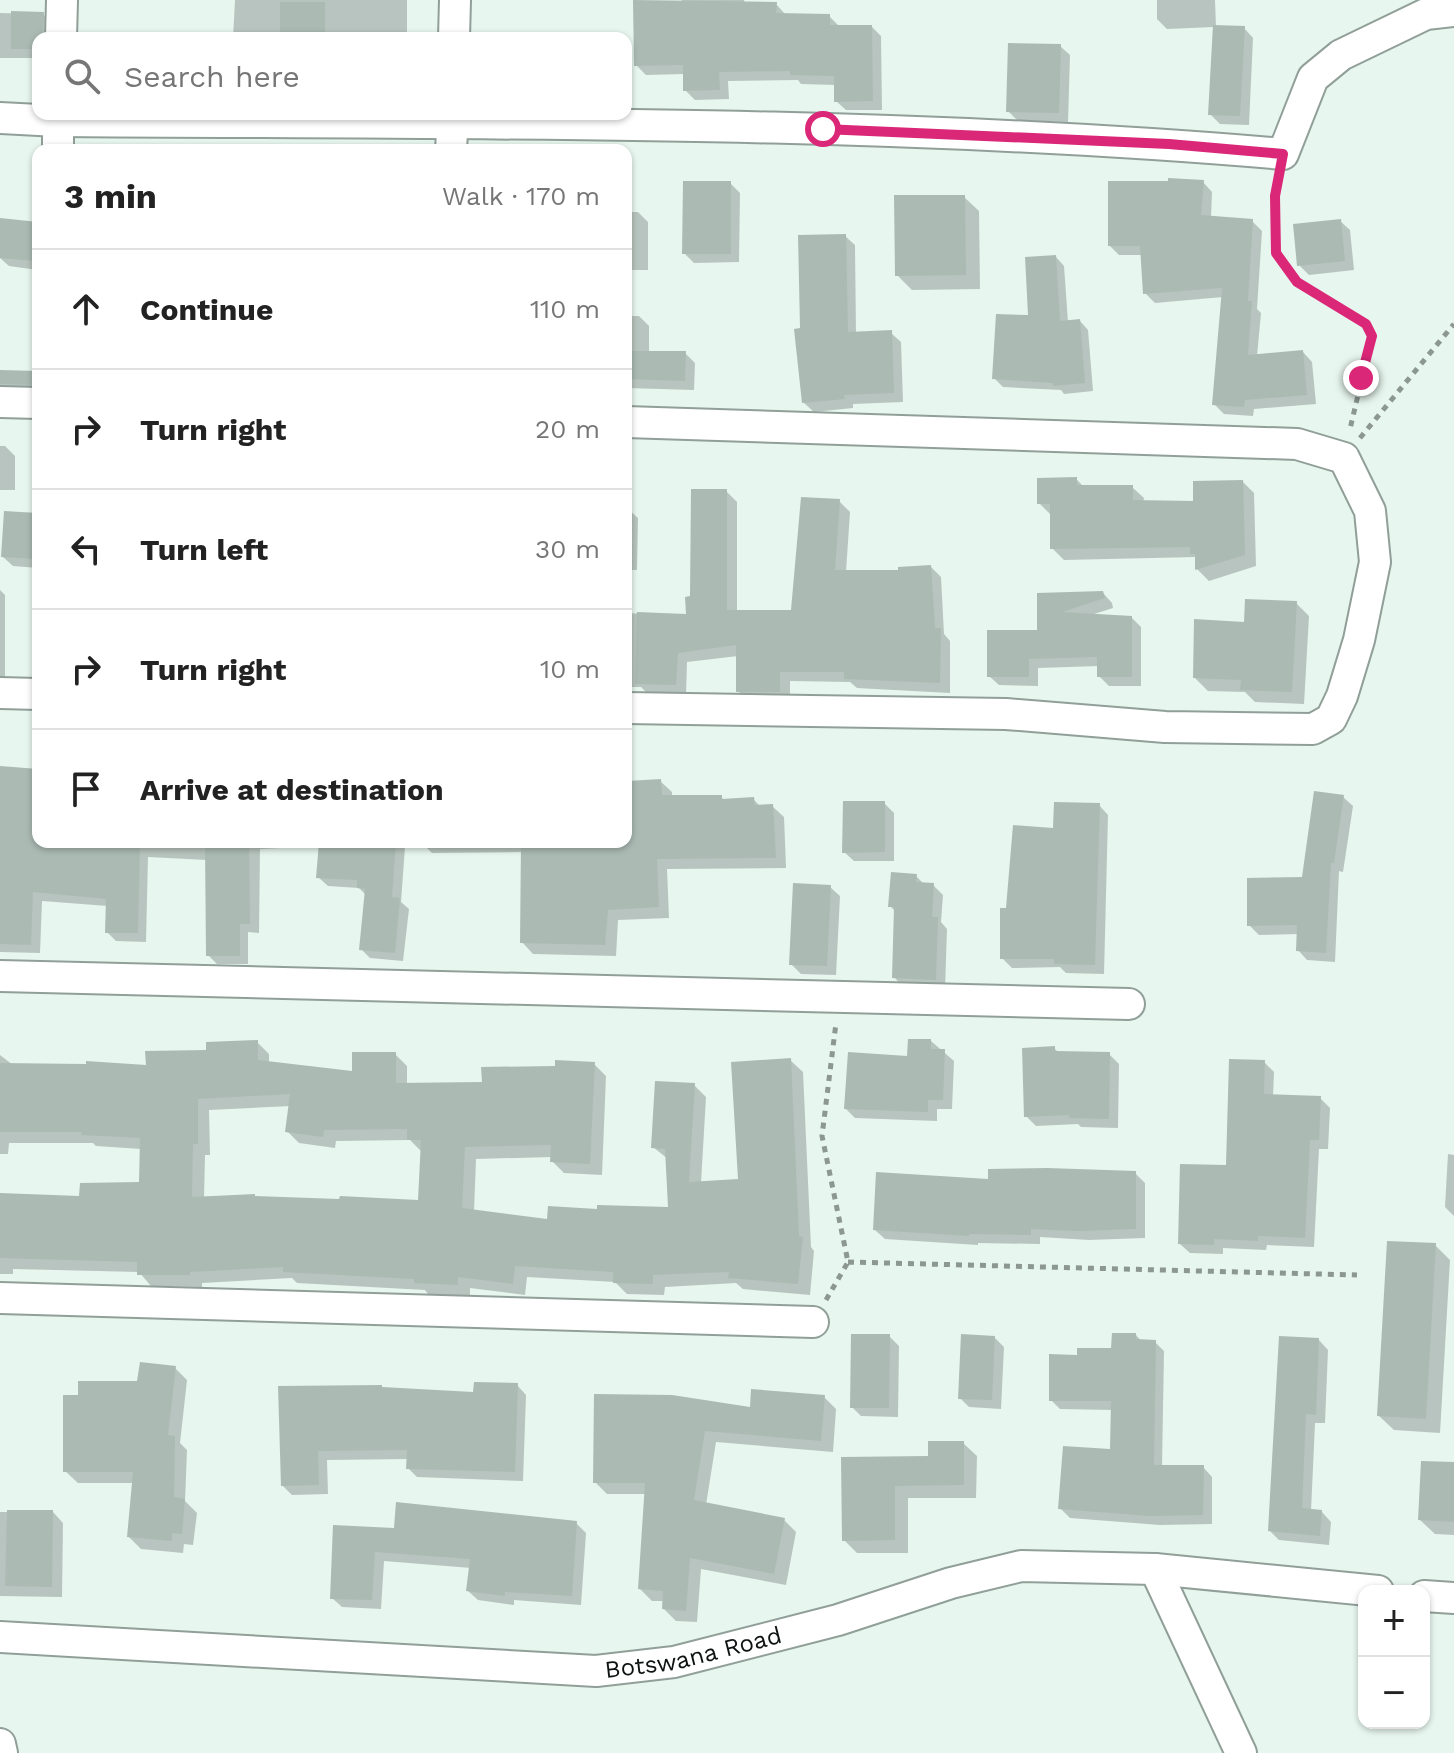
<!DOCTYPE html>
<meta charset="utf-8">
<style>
:root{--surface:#fff;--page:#f2f2f2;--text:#222;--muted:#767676;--line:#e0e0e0}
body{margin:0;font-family:"Work Sans",sans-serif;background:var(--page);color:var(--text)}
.controls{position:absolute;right:24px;bottom:24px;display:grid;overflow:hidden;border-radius:16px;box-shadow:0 2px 6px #0004}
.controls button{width:72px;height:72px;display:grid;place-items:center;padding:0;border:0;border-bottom:2px solid var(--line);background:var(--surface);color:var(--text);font:40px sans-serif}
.stop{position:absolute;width:24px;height:24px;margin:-18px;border:6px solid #db2777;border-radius:50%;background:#fff}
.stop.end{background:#db2777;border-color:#fff;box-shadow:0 2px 8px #0008}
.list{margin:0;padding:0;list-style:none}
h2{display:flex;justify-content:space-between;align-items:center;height:104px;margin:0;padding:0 32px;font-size:34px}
h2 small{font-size:26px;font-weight:400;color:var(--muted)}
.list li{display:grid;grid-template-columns:52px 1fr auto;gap:24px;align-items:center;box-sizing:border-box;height:120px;padding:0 32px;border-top:2px solid var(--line)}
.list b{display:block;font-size:30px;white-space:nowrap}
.list em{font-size:26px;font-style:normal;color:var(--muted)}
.icon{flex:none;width:44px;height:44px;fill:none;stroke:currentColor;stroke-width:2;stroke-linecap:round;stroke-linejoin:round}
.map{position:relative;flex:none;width:1454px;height:1753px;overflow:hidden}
.search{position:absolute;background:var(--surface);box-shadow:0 2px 6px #0004;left:32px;top:32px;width:600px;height:88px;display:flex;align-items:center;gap:20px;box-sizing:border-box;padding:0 28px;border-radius:16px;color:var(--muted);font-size:30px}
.panel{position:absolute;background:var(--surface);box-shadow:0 2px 6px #0004;left:32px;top:144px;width:600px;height:704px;border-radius:16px}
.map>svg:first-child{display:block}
.shadow{fill:#0003;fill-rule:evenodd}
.building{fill:#acbab4;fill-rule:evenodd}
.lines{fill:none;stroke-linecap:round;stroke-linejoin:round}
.minor-casing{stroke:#919f99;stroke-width:34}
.path{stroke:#8c9792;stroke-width:5;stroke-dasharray:6 6;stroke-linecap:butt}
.minor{stroke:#fff;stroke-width:30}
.route{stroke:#db2777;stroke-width:10}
.labels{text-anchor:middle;stroke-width:6;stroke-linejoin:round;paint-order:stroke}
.street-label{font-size:24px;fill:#0d1310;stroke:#e7f6ef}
</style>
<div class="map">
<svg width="1454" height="1753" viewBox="0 0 1454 1753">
<rect width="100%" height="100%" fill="#e7f6ef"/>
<!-- shadow -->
<path class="shadow" d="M 235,0 L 407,0 L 407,38 L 233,38 Z
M 682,0 L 744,0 L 745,4 L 776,4 L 785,14 L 829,16 L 840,27 L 872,27 L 881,36 L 882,110 L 846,110 L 836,101 L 836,85 L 801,84 L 798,80 L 728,81 L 729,99 L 695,100 L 685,90 L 685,74 L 646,75 L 636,65 Z
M 1157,0 L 1215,0 L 1216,27 L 1244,28 L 1253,38 L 1249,125 L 1220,124 L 1210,114 L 1214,27 L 1167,29 L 1157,19 Z
M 0,3 L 0,13 L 43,14 L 52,24 L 52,38 L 38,38 L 38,58 L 0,58 Z
M 1060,46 L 1070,55 L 1068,122 L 1018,121 L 1008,111 Z
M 1203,182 L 1212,192 L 1211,218 L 1252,221 L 1262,231 L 1257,309 L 1261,313 L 1257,356 L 1303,352 L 1312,362 L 1316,404 L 1254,409 L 1253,416 L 1224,414 L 1214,404 L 1223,297 L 1155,303 L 1145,293 L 1142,255 L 1119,255 L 1110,246 Z
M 730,183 L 740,193 L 739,262 L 694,263 L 684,253 Z
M 964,197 L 979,211 L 980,289 L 912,290 L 897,275 Z
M 626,212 L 638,212 L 648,222 L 648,270 L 626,270 Z
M 1340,221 L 1350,230 L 1354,270 L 1309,275 L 1299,265 Z
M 37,223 L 38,270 L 9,266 L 0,258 L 0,247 Z
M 845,236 L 855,245 L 856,334 L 891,333 L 901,342 L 903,402 L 853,404 L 853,408 L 814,412 L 804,403 L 802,330 Z
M 1056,257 L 1064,266 L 1068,322 L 1080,321 L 1088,330 L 1093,391 L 1064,394 L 1061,390 L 1003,387 L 994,378 L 1030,317 Z
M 626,316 L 639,316 L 649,326 L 649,353 L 685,353 L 695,363 L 694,390 L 626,388 Z
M 0,372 L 38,373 L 38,395 L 0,390 Z
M 0,446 L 5,446 L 15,456 L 15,490 L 0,490 Z
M 1076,479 L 1084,487 L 1132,487 L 1144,498 L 1143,503 L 1195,503 L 1243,482 L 1254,493 L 1256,566 L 1209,581 L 1197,569 L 1197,557 L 1064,560 L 1052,548 L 1052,516 L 1039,503 Z
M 726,491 L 737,502 L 737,612 L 793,612 L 839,501 L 850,512 L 846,572 L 900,572 L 931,567 L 941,577 L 944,634 L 950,641 L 950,693 L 857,688 L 850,682 L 790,681 L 790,702 L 749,702 L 738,691 L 738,656 L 687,662 L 686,695 L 648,694 L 641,687 L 626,687 L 626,613 L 689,616 Z
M 626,507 L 638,518 L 637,570 L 626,570 Z
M 38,515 L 38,568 L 13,566 L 3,557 Z
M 0,590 L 5,595 L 5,690 L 0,690 Z
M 1103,593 L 1112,603 L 1113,608 L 1091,615 L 1131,617 L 1141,627 L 1141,686 L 1109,686 L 1099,676 L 1099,666 L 1038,668 L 1038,686 L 999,685 L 989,676 L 1039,632 L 1039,595 Z
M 1296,603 L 1309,616 L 1304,704 L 1255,702 L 1245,692 L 1208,691 L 1195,678 L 1246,624 Z
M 0,768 L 38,771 L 38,842 L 400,842 L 405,847 L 401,902 L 409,909 L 403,961 L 370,958 L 361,949 L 366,895 L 359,888 L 328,886 L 318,877 L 321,846 L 260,849 L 259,933 L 248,932 L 248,964 L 217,964 L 208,955 L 207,860 L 148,857 L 146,942 L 116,941 L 107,932 L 108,906 L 42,901 L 40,953 L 0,952 Z
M 660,781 L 672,792 L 672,797 L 721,797 L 725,801 L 753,799 L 761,807 L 772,806 L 784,817 L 786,868 L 667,869 L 669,918 L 618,920 L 616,956 L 533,954 L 522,942 L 523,852 L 432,853 L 421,842 L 579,842 L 619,883 Z
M 1343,797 L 1353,806 L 1343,872 L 1339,871 L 1335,962 L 1307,960 L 1298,950 L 1299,934 L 1259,935 L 1249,925 L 1304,879 Z
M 884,803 L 894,813 L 894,861 L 854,861 L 844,852 Z
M 1099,805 L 1108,815 L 1104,974 L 1066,973 L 1060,967 L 1012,968 L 1002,958 L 1008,910 Z
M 916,876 L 925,885 L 933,885 L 943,895 L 941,922 L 947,929 L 945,989 L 903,987 L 894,977 L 896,912 L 890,906 Z
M 830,887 L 840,896 L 836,975 L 801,974 L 791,964 Z
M 931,1041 L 954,1061 L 952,1109 L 937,1109 L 937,1121 L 855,1118 L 846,1109 Z
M 257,1042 L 269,1054 L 269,1064 L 354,1074 L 395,1054 L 407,1066 L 407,1085 L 484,1084 L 557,1068 L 594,1064 L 606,1076 L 602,1175 L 564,1173 L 552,1161 L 552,1157 L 476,1159 L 474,1212 L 549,1221 L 599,1211 L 670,1209 L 668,1159 L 653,1147 L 694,1085 L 706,1097 L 701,1183 L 740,1181 L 790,1060 L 803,1072 L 811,1247 L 814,1251 L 810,1295 L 743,1289 L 736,1283 L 665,1287 L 664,1295 L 627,1294 L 615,1282 L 527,1277 L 525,1295 L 470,1288 L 470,1296 L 428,1294 L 425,1290 L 297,1283 L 292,1278 L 202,1283 L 202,1287 L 151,1286 L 139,1272 L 13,1269 L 13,1274 L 0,1274 L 0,1198 L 81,1198 L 141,1184 L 141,1149 L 96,1146 L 93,1143 L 9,1143 L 8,1154 L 0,1154 L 0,1055 L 13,1065 L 148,1067 ZM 291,1106 L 287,1131 L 299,1143 L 335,1148 L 336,1141 L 410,1140 L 421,1151 L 420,1202 L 204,1198 L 205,1155 L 210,1155 L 209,1110 Z
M 1054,1048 L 1059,1053 L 1109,1054 L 1119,1064 L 1118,1128 L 1081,1127 L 1078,1124 L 1036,1126 L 1026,1116 Z
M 1264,1062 L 1274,1072 L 1273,1096 L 1320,1098 L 1330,1108 L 1328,1149 L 1319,1149 L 1314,1247 L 1267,1245 L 1266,1250 L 1223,1248 L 1223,1254 L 1190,1253 L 1180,1244 L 1228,1167 Z
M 1448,1154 L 1454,1155 L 1454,1216 L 1445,1207 Z
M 1135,1173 L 1145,1183 L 1145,1238 L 1089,1240 L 1040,1237 L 1040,1244 L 978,1243 L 978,1245 L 885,1239 L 875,1230 L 989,1181 Z
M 1435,1245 L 1450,1260 L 1440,1433 L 1394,1430 L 1379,1416 Z
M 1136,1335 L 1142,1342 L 1155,1342 L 1164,1351 L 1162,1467 L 1203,1467 L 1212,1477 L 1212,1524 L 1160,1525 L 1070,1518 L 1060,1508 L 1112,1451 L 1113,1410 L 1060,1409 L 1051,1400 L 1079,1357 L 1113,1350 Z
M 889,1336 L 899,1346 L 898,1417 L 861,1416 L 852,1407 Z
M 995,1338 L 1004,1347 L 1001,1409 L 969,1407 L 960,1398 Z
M 1319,1340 L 1328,1350 L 1325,1423 L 1315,1423 L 1311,1511 L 1322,1512 L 1331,1522 L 1329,1545 L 1279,1540 L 1270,1531 Z
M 175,1368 L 187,1380 L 180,1443 L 187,1450 L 185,1501 L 197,1513 L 193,1545 L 184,1544 L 183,1553 L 141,1549 L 129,1537 L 134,1483 L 78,1483 L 65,1471 L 80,1397 L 139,1383 Z
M 517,1385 L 526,1395 L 523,1481 L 417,1477 L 408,1468 L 409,1459 L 327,1460 L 328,1494 L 292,1495 L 283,1486 L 280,1388 L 384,1389 L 475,1394 Z
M 824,1397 L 836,1409 L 833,1452 L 716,1442 L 706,1505 L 784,1520 L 796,1532 L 786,1585 L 701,1569 L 697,1622 L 676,1621 L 664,1609 L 665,1601 L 652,1601 L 640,1589 L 646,1494 L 607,1494 L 595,1482 L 752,1409 Z
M 963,1443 L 977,1456 L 976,1498 L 908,1498 L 908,1553 L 857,1553 L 844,1540 L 843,1459 L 930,1458 Z
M 1454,1464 L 1454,1535 L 1435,1534 L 1420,1520 Z
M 0,1512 L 53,1512 L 63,1523 L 62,1597 L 0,1596 Z
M 576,1523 L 586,1533 L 581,1605 L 514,1600 L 514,1605 L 478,1600 L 468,1591 L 471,1568 L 384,1561 L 381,1609 L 342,1607 L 332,1598 L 396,1530 Z"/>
<!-- building -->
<path class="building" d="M 633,0 L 777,2 L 776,13 L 830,14 L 830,25 L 872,25 L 873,101 L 834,102 L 834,76 L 790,75 L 790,71 L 719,72 L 720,90 L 683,91 L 683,65 L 634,66 Z
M 280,2 L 325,2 L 325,37 L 280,38 Z
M 11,11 L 44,12 L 43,38 L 38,38 L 38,49 L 11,49 Z
M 1213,25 L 1245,26 L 1240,116 L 1208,115 Z
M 1008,43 L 1061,44 L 1059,113 L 1006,112 Z
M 1168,178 L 1204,180 L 1201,215 L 1253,219 L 1248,301 L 1252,301 L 1248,355 L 1303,350 L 1307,395 L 1245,400 L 1244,407 L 1212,405 L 1222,288 L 1143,294 L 1140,246 L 1108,246 L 1108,181 L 1168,181 Z
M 683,181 L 731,181 L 731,254 L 682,254 Z
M 894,195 L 965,195 L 966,275 L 895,276 Z
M 0,218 L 38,222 L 34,261 L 0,258 Z
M 1341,219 L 1345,261 L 1297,266 L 1293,224 Z
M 846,234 L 848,332 L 892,330 L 894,393 L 844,395 L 845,399 L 802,403 L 794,329 L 800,328 L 798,235 Z
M 1056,255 L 1060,321 L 1080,319 L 1085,383 L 1053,386 L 1053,383 L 992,379 L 996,314 L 1028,315 L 1025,257 Z
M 626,351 L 686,351 L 685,381 L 626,379 Z
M 0,370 L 38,371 L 38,385 L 0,384 Z
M 1077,477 L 1077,485 L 1133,485 L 1133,500 L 1193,501 L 1193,481 L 1243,480 L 1245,555 L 1195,570 L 1195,554 L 1190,554 L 1190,547 L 1050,549 L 1050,504 L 1037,504 L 1037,478 Z
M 691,489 L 727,489 L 727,610 L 791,610 L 801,497 L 840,499 L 835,570 L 898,570 L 898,567 L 931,565 L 935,628 L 941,628 L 940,683 L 844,679 L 844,672 L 780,672 L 780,692 L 736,692 L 736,645 L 678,653 L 676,685 L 635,684 L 637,612 L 686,614 L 685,597 L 690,596 Z
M 4,511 L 38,513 L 38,559 L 1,557 Z
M 1103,591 L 1105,598 L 1062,612 L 1132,616 L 1132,677 L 1097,677 L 1097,657 L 1029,659 L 1029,677 L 987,677 L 987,630 L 1037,630 L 1037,593 Z
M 1245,599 L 1297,601 L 1292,692 L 1240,690 L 1241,680 L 1193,678 L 1194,619 L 1244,622 Z
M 0,766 L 38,769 L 35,842 L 140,842 L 138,933 L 105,933 L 106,899 L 33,892 L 31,945 L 0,944 Z
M 661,779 L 662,795 L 722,795 L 722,799 L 754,797 L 755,805 L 773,804 L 776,858 L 657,859 L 659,907 L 608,910 L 605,945 L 520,943 L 521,842 L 629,842 L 627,781 Z
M 1314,791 L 1344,795 L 1334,863 L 1331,863 L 1326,953 L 1296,951 L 1297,925 L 1247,926 L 1247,878 L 1302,877 Z
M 843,801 L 885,801 L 885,852 L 842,853 Z
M 1054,802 L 1100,803 L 1095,965 L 1054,964 L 1054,959 L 1000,959 L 1000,908 L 1006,908 L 1013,825 L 1053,828 Z
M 205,842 L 249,842 L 250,924 L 240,924 L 240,956 L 206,956 Z
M 319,842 L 396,842 L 392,897 L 400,898 L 395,953 L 359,950 L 365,889 L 357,888 L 357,880 L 316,878 Z
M 891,872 L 917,874 L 916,882 L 934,883 L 932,917 L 938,917 L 936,980 L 892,978 L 894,907 L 888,907 Z
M 793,883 L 831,885 L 827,966 L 789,965 Z
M 908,1039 L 931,1039 L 931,1049 L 945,1049 L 943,1100 L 928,1100 L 928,1112 L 844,1109 L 848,1052 L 907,1056 Z
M 258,1040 L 258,1060 L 352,1071 L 352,1052 L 396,1052 L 396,1083 L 482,1082 L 481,1067 L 555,1066 L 555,1060 L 595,1062 L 590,1164 L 550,1162 L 551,1145 L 465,1147 L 462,1208 L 547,1219 L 548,1206 L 597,1209 L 597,1205 L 668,1207 L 665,1149 L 651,1148 L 655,1081 L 695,1083 L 689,1182 L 738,1179 L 731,1062 L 791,1058 L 799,1236 L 803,1237 L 798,1284 L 728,1278 L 729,1272 L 653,1275 L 653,1284 L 613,1283 L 613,1272 L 515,1266 L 513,1284 L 458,1277 L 458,1285 L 414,1283 L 414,1279 L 283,1272 L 283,1267 L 190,1272 L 190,1275 L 137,1275 L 137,1262 L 0,1258 L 0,1193 L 79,1196 L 80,1183 L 139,1182 L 140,1138 L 81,1135 L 82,1132 L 0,1132 L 0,1063 L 86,1064 L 86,1061 L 146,1065 L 145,1051 L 206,1050 L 206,1042 ZM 290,1094 L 285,1132 L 323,1137 L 324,1130 L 407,1129 L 407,1140 L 421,1140 L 418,1200 L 340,1196 L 339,1199 L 255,1196 L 255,1194 L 192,1197 L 193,1144 L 198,1144 L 198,1099 Z
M 1055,1046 L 1055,1051 L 1110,1052 L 1109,1119 L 1069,1118 L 1069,1115 L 1024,1117 L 1022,1048 Z
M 1229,1059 L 1265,1060 L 1264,1094 L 1321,1096 L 1319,1140 L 1310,1140 L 1305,1238 L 1258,1236 L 1258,1241 L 1214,1239 L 1214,1245 L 1178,1244 L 1180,1164 L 1226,1165 Z
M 1047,1168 L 1136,1171 L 1136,1229 L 1078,1231 L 1031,1229 L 1031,1235 L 969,1234 L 969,1236 L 873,1230 L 876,1172 L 988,1179 L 988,1169 Z
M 1387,1241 L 1436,1243 L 1426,1419 L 1377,1416 Z
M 1112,1333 L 1136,1333 L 1136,1339 L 1156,1340 L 1154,1465 L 1204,1465 L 1203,1515 L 1149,1516 L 1058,1509 L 1063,1446 L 1110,1449 L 1111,1401 L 1049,1401 L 1049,1354 L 1077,1355 L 1077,1348 L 1111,1348 Z
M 851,1334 L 890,1334 L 889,1408 L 850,1408 Z
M 961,1334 L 995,1336 L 992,1400 L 958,1399 Z
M 1279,1336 L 1319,1338 L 1316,1415 L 1306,1414 L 1302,1508 L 1322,1510 L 1320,1536 L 1268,1531 Z
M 140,1362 L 176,1366 L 168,1435 L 175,1436 L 174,1497 L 185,1499 L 182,1534 L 172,1533 L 172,1541 L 127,1537 L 133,1472 L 63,1472 L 63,1395 L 78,1395 L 78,1381 L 137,1381 Z
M 474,1382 L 518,1383 L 515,1472 L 406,1469 L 407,1450 L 318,1451 L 319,1485 L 281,1486 L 278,1386 L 382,1385 L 382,1387 L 473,1392 Z
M 751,1389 L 825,1395 L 821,1441 L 705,1431 L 694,1500 L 785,1518 L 774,1574 L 690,1558 L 686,1611 L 662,1609 L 663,1591 L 638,1589 L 645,1483 L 593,1483 L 594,1394 L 672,1395 L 750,1407 Z
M 928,1441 L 964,1441 L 964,1485 L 895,1486 L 895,1540 L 842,1541 L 841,1457 L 928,1456 Z
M 1421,1461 L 1454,1462 L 1454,1522 L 1418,1520 Z
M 396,1502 L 577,1521 L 572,1596 L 505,1592 L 505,1596 L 466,1591 L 470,1559 L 375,1552 L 372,1600 L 330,1599 L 333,1525 L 394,1528 Z
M 7,1510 L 53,1510 L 52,1587 L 5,1586 Z"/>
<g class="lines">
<!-- minor casing -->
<g class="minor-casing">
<g id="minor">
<path d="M 61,38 L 62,0"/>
<path d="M 454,38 L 455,0"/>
<path d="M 0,118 L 58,121 C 466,124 876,119 1283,154 L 1313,78 L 1341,55 L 1426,14 L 1454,11"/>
<path d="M 58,150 L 58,114"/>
<path d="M 451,150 L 453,114"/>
<path d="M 0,402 L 38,403"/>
<path d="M 626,422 L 1297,444 L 1344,458 L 1370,511 L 1375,562 L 1359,640 L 1342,696 L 1331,719 L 1313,729 L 1165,727 L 1006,714 L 626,708"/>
<path d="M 0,693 L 38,694"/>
<path d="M 0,976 L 1129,1004"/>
<path d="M 0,1298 L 813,1322"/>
<path d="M 1155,1569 L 1241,1753"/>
<path d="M 1424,1596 L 1454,1598"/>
<path id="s1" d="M 0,1637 L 596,1671 L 674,1662 L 838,1620 L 951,1583 L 1021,1566 L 1155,1569 L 1378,1591"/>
<path d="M 0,1744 L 2,1753"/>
</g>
</g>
<!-- path -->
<path class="path" d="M 1278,182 L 1275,196 L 1276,253 L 1297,282 L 1366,324 L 1372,336 L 1350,429
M 1360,438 L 1454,324
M 848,1262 L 1357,1275
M 826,1300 L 848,1262 L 822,1136 L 836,1023"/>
<!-- minor -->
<use href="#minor" class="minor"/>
</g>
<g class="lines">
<!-- route -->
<path class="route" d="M 823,129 L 1169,144 L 1283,154 L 1275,196 L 1276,253 L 1297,282 L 1366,324 L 1372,336 L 1361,378"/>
</g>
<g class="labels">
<!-- street labels -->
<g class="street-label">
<text dy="8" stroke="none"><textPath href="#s1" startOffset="696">Botswana Road</textPath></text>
</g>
</g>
</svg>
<div class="controls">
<button>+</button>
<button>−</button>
</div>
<div class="stop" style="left:823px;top:129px"></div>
<div class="stop end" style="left:1361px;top:378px"></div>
<div class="search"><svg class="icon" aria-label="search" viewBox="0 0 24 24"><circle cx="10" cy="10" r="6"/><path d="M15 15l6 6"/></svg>Search here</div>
<section class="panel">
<h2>3 min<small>Walk · 170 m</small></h2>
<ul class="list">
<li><svg class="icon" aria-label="ahead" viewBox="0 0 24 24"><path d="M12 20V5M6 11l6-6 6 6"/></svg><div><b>Continue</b></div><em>110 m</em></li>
<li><svg class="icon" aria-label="right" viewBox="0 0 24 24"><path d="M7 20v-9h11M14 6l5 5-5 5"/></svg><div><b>Turn right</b></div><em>20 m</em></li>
<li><svg class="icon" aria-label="left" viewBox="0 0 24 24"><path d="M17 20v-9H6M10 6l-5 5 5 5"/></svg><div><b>Turn left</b></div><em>30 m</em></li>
<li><svg class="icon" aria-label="right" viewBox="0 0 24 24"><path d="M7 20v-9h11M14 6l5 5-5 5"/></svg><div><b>Turn right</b></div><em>10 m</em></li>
<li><svg class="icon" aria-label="arrive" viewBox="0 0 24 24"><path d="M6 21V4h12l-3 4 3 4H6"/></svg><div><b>Arrive at destination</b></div></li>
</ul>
</section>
</div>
